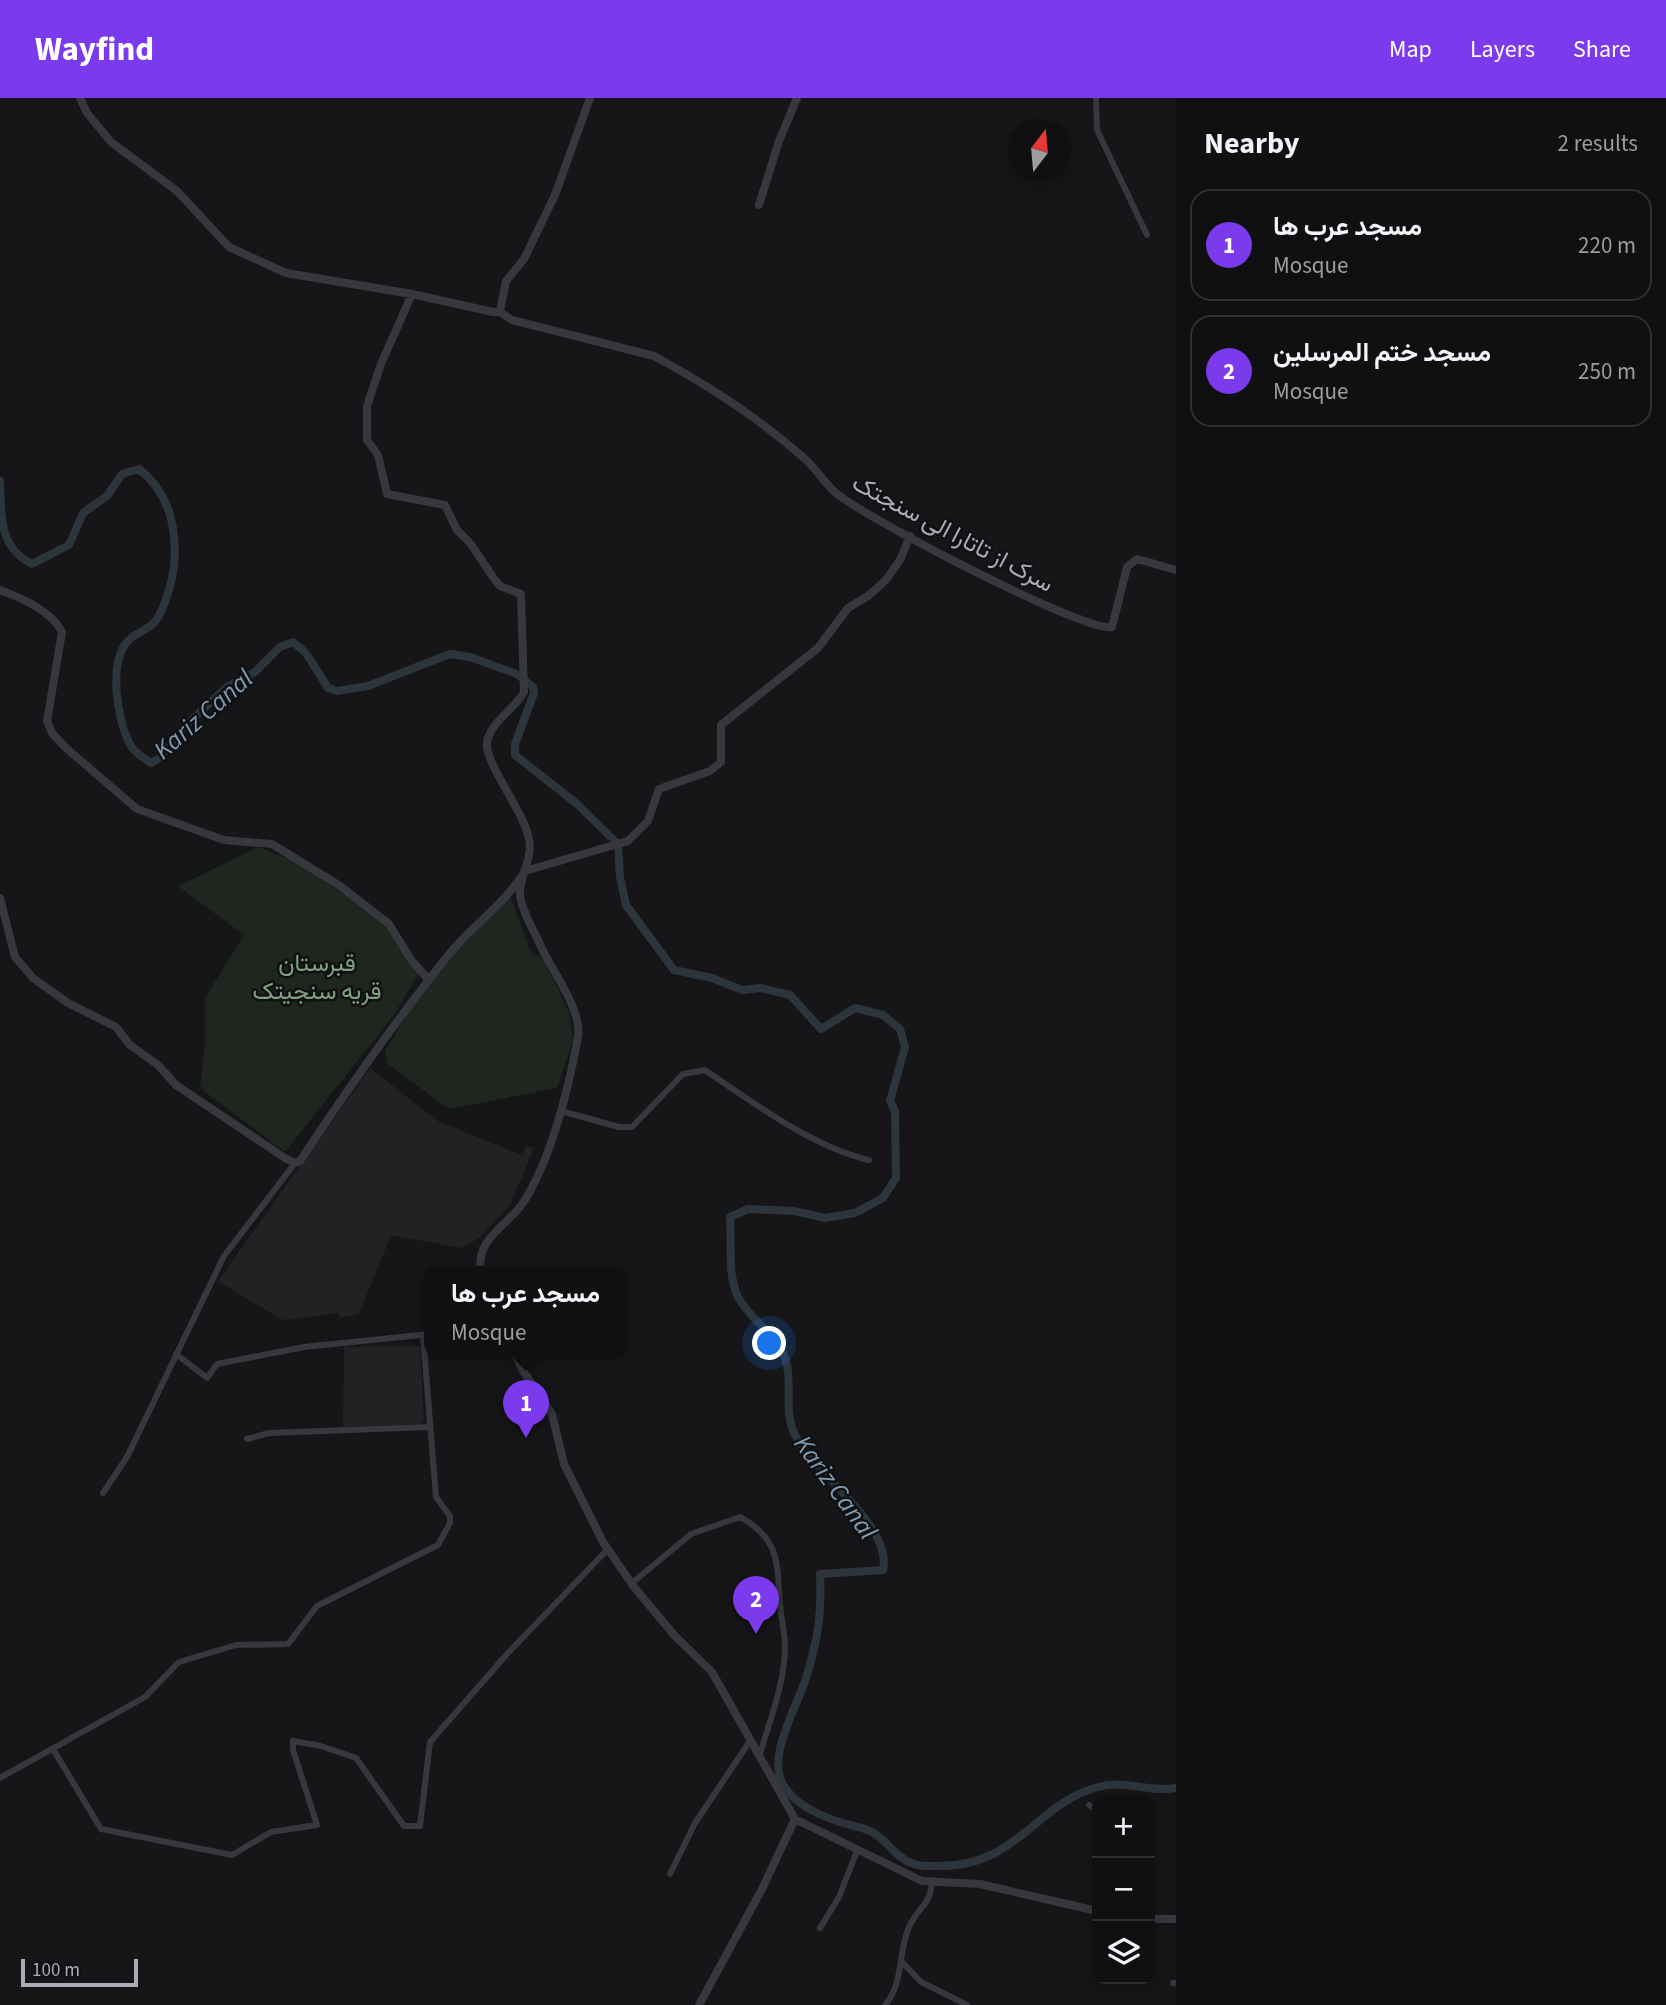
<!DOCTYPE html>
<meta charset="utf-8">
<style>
:root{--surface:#101012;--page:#1e1e20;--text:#f1f3f6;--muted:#9c9d9f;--line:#303032;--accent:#7c3aed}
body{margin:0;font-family:"Source Sans 3",Vazirmatn,sans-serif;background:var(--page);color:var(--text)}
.controls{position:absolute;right:21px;bottom:21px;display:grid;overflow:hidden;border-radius:14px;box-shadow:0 4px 18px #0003}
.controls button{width:63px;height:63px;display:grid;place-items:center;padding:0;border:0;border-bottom:2px solid var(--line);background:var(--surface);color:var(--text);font:35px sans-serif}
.compass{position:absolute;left:1008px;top:21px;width:63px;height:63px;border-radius:50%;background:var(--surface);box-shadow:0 4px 18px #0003;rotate:16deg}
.scale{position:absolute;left:21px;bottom:18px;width:117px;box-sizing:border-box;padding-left:7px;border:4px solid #a8adb8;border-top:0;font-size:19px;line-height:24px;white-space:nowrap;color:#a8adb8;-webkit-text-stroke:5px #111113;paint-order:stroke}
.you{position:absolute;left:770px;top:1246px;width:24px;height:24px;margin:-18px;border:5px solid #fff;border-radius:50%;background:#1a73e8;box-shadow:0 0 0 10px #1a73e833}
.badge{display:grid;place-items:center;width:46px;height:46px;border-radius:50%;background:var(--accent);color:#fff;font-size:23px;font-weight:700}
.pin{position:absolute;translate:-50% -58px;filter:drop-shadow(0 2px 4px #0008)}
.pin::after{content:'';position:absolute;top:37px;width:24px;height:21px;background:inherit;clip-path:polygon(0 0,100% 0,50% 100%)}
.popup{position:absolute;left:424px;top:1168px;width:203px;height:91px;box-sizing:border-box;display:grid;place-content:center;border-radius:14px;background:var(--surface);filter:drop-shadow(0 2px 5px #0005);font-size:23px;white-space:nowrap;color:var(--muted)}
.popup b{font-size:26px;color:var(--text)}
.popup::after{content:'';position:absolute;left:50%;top:100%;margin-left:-14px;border:14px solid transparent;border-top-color:var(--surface)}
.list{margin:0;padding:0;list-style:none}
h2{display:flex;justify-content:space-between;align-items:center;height:91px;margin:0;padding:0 28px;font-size:30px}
h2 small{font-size:23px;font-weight:400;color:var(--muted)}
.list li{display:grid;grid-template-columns:46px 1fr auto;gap:21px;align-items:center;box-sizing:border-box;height:112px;margin:0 14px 14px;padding:0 14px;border:2px solid var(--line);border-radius:21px}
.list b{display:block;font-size:26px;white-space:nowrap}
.list p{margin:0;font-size:23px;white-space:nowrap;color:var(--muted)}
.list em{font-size:23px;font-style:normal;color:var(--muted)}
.icon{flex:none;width:38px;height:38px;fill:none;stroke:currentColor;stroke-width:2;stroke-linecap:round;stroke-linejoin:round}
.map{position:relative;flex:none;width:1176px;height:1907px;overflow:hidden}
header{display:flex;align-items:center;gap:42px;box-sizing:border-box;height:98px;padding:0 35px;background:var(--accent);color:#fff}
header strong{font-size:33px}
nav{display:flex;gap:38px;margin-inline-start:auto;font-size:24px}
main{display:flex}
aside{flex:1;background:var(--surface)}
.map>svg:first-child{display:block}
.built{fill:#222225}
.green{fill:#1e261f}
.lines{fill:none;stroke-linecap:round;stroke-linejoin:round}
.canal{stroke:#2c353c;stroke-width:8}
.minor{stroke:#37383d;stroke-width:6}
.tertiary{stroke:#37383d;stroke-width:8}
.labels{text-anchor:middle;stroke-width:5;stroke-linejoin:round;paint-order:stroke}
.street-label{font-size:24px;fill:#a8adb8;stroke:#111113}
.park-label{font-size:24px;fill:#7fa381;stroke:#111113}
.water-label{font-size:26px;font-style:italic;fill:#7f9bb3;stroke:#111113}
</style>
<header>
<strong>Wayfind</strong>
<nav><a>Map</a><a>Layers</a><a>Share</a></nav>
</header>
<main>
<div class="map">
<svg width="1176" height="1907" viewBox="0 0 1176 1907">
<rect width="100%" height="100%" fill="#161618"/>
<!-- built -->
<path class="built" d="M 370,970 L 438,1023 L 522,1057 L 526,1047 L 534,1050 L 510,1107 L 479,1140 L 461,1150 L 391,1137 L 359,1216 L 339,1220 L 339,1215 L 282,1222 L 218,1183 Z
M 420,1248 L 424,1322 L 421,1326 L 343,1329 L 344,1249 Z"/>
<!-- green -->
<path class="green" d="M 258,749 L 291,762 L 380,820 L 419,875 L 394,917 L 285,1054 L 200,990 L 205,945 L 205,900 L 244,837 L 178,788 Z
M 510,797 L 530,852 L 544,862 L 569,914 L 573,942 L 557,990 L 449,1011 L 388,966 L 385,953 C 421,894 450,835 510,797 Z"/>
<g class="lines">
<!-- canal -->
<path class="canal" d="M 0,383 C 1,421 0,450 32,466 L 69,447 L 83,415 L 107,398 L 122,376 L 139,371 C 183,405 182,471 159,518 C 153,530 139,533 130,541 C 107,561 117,624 131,648 C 135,655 144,660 151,665 L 161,659 L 184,629 L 227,589 L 255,574 L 280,549 L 293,544 L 306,555 L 328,590 L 337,593 L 368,588 L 450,556 L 470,559 L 517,576 L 533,589 L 534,595 L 515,646 L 515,657 L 576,705 L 618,746 L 620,779 L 626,807 L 674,872 L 712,880 L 742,892 L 761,890 L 790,897 L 821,931 L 855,910 L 883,917 L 900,931 L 905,949 L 890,1003 L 895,1013 L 896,1080 L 883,1100 L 855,1115 L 825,1120 L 794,1113 L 748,1111 L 730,1119 C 732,1144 727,1176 738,1199 C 750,1222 779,1238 786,1263 C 793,1287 783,1313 795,1337 C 814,1375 893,1428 883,1472 L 820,1476 C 822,1515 818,1542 806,1580 C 798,1605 773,1649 779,1676 C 786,1707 831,1723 858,1729 C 887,1735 891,1759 914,1766 C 922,1769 932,1768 940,1768 C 1018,1768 1035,1706 1098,1689 C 1124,1681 1150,1695 1176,1690"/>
<!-- minor -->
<path class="minor" d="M 1096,0 L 1097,32 L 1147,137
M 561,1013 L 619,1029 L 632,1029 L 683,976 L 705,972 C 753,1005 813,1049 869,1062
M 176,1256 L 207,1280 L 217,1266 L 304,1249 L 430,1236
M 247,1341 L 269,1335 L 429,1329
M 103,1395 L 127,1359 L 224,1158 L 295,1065
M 632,1485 L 691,1436 L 740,1419 C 780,1441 777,1465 780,1506 C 781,1520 785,1534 785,1549 C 785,1585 769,1625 759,1659
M 53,1651 L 101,1731 L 232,1757 L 271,1734 L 317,1727 L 293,1652 L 293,1643 L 321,1648 L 356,1660 L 404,1728 L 420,1728 L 430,1644 L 508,1555 L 608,1451
M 0,1680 L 145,1599 L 179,1564 L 236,1547 L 288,1546 L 317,1508 L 438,1447 L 450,1425 L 450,1418 L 436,1399 L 423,1237
M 1089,1707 L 1097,1712
M 670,1776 L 695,1725 L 750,1643
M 820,1830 L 839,1799 L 857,1753
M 901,1863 L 921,1884 L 967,1907
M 1173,1885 L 1176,1885
M 885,1907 C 905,1884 897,1853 910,1827 C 920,1807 930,1808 932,1783"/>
<!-- tertiary -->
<path class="tertiary" d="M 80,0 L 87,15 L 111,44 L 177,93 L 229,149 L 286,175 L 412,196 L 493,214 L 500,214 L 506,183 L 524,161 L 555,97 L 590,0
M 759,107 L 779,43 L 797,0
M 412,196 L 381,266 L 367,308 L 367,342 L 378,357 L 387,396 L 445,407 L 457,432 L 470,445 L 495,482 L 500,488 L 521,496 L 524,594 C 515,611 489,625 487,645 C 485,666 524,713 529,741 C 533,759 521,775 520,793 C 519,807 532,829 538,842 C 548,868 583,911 578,939 C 569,989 551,1062 523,1105 C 507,1128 475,1141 481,1174
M 500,214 L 512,222 L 654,258 C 706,286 759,320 804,360 C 816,370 824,385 836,395 C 864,419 1085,535 1112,529 L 1127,469 L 1137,461 L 1176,472
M 0,492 C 21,500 52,513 62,534 L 47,623 L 52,635 L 66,650 L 137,711 L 224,742 L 272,746 L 340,788 L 389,826 L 412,863 L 429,882
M 0,800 L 15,859 L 33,880 L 68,905 L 116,929 L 130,947 L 158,967 L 176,987 L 285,1060 L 295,1065 L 300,1063 C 347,992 396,922 450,855 C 474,826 505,806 525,773 L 628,743 L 648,723 L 659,691 L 710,673 L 721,664 L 721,627 L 818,550 L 848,510 L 868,498 L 886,482 L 900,462 L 910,438
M 514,1254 L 522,1271 L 552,1316 L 564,1366 L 603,1444 L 634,1489 L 675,1538 L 712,1574 L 795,1721 L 922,1783 L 980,1786 L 1097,1813
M 1150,1821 L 1176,1821
M 699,1907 L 762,1791 L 795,1721"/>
</g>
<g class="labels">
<!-- street labels -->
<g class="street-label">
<text transform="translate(953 435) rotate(28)" y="8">سرک از تاتارا الی سنجتک</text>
</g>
<!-- park labels -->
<g class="park-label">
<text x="317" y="873">قبرستان<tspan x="317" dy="28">قریه سنجیتک</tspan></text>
</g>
<!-- water labels -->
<g class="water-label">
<text transform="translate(203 616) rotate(-41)" y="9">Kariz Canal</text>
<text transform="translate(836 1389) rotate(54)" y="9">Kariz Canal</text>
</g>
</g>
</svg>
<div class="controls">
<button>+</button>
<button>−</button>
<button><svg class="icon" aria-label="layers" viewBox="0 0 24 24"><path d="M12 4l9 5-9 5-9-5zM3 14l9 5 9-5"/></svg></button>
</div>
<svg class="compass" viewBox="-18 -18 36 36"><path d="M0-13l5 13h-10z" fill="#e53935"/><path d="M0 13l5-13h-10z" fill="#9c9d9f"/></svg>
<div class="scale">100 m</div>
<div class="you"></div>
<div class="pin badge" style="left:526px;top:1340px">1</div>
<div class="popup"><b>مسجد عرب ها</b>Mosque</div>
<div class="pin badge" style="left:756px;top:1536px">2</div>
</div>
<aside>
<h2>Nearby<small>2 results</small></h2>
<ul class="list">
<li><span class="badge">1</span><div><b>مسجد عرب ها</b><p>Mosque</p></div><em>220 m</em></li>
<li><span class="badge">2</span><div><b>مسجد ختم المرسلین</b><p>Mosque</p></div><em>250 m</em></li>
</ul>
</aside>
</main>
